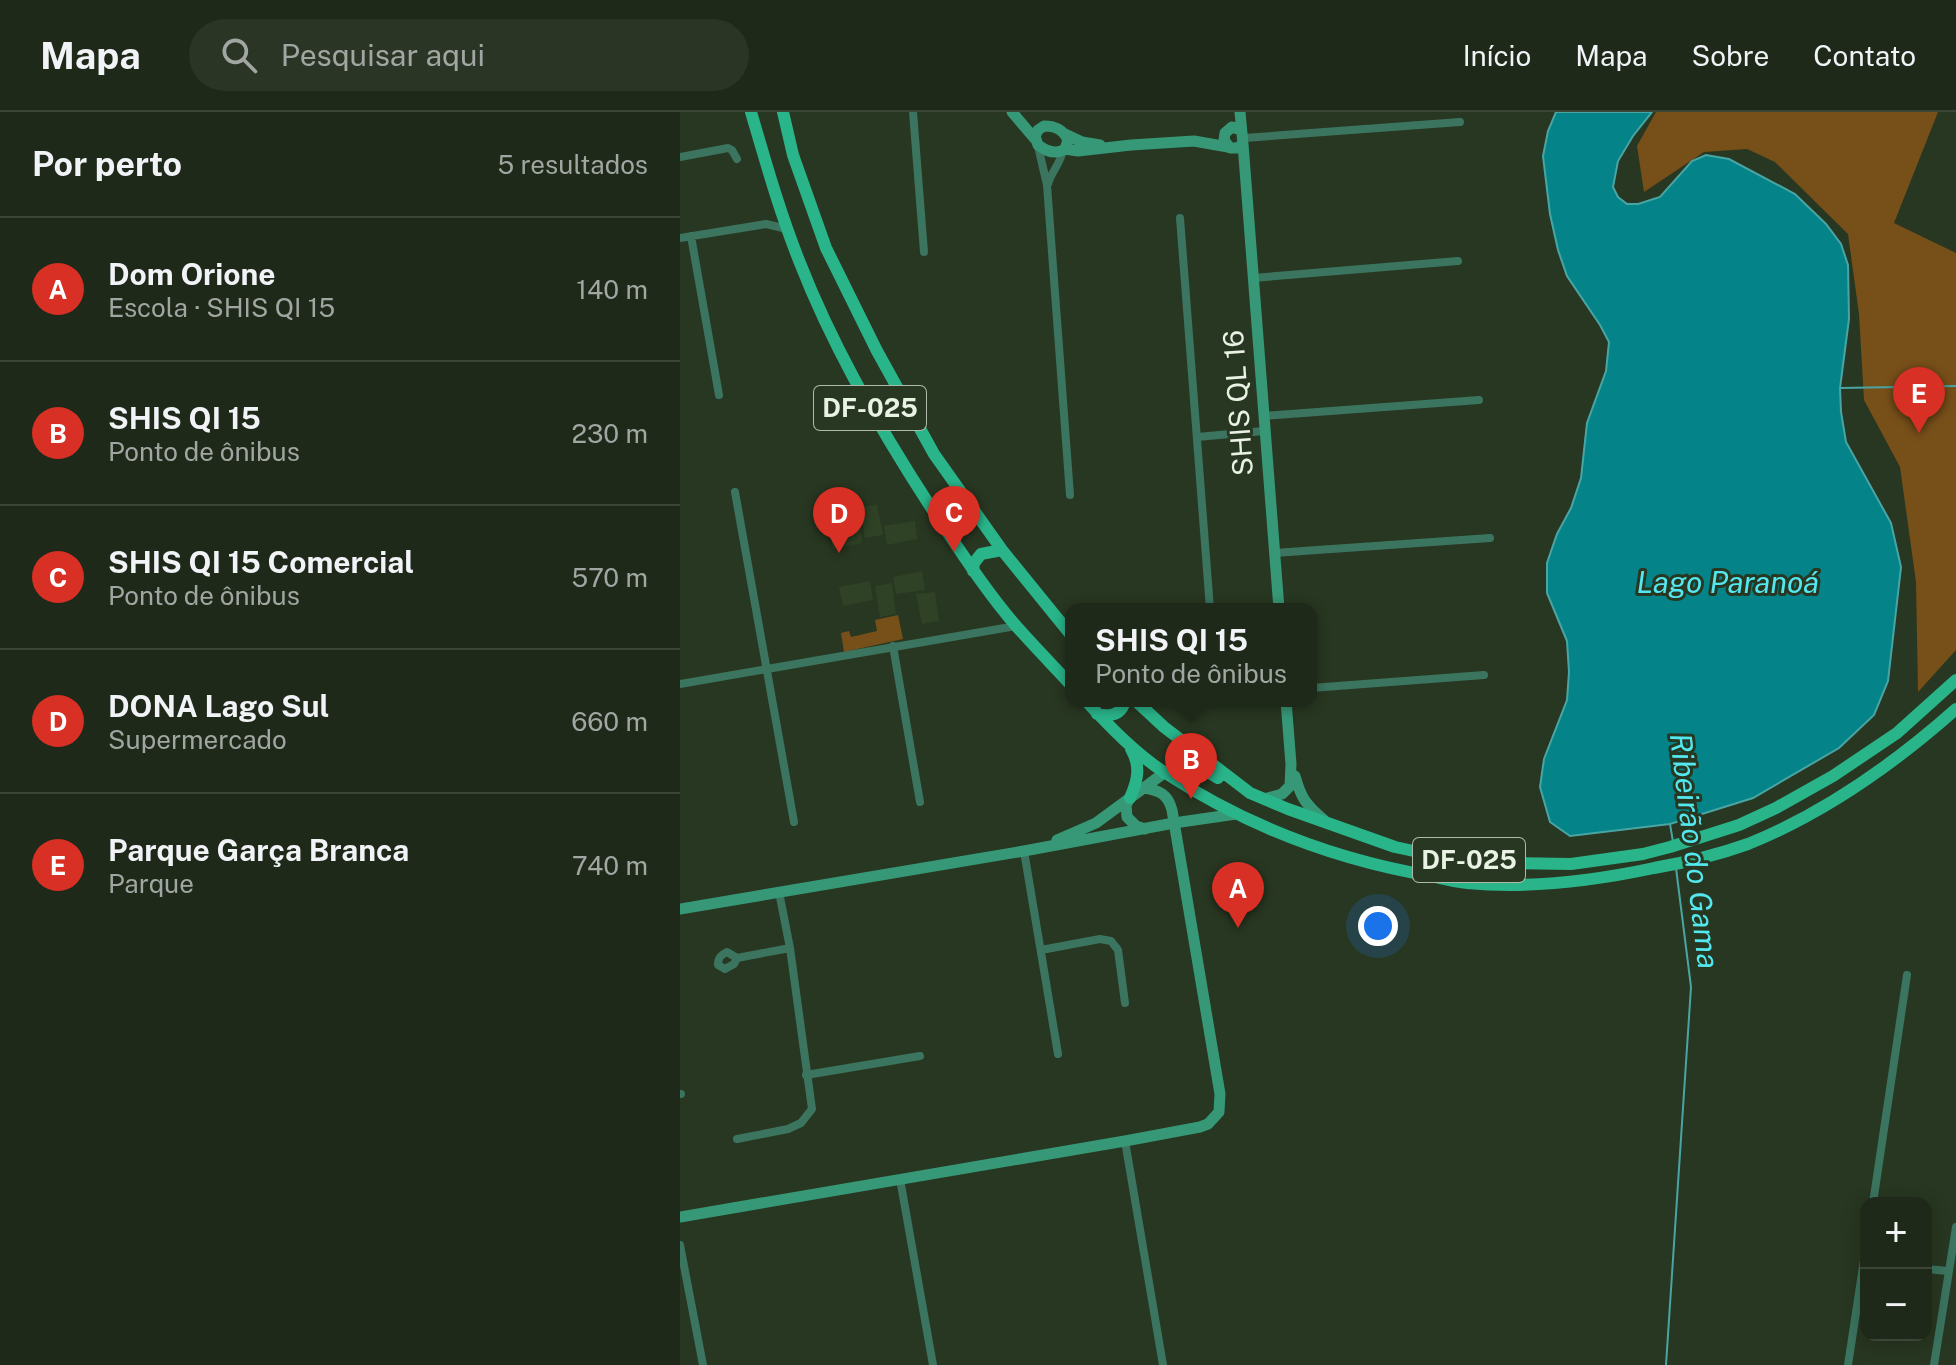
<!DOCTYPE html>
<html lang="pt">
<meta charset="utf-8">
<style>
:root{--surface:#1e2919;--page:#2b3526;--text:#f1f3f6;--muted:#a1a6a2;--line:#3c4538;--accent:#d93025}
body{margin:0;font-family:"Public Sans",sans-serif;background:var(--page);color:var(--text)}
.controls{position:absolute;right:24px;bottom:24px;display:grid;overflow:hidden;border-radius:16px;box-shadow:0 4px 20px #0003}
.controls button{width:72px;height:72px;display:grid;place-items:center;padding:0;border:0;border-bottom:2px solid var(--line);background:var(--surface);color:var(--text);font:40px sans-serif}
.you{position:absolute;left:698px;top:814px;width:28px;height:28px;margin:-20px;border:6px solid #fff;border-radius:50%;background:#1a73e8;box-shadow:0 0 0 12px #1a73e833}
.badge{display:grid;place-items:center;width:52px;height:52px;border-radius:50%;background:var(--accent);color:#fff;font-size:26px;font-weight:700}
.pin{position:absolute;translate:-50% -66px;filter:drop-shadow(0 2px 4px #0008)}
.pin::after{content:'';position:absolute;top:42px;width:28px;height:24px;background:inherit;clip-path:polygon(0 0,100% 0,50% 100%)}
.popup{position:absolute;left:385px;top:491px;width:252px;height:104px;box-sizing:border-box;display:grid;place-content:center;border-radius:16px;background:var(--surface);filter:drop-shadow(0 2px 6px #0005);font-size:26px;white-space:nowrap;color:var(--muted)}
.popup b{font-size:30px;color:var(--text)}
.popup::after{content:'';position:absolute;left:50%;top:100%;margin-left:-16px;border:16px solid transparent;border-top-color:var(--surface)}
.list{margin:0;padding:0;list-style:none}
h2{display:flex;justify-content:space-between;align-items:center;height:104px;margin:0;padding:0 32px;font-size:34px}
h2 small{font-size:26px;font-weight:400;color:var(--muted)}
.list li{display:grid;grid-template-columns:52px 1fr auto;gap:24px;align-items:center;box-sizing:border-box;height:144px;padding:0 32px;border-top:2px solid var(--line)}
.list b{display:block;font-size:30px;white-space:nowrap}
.list p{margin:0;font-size:26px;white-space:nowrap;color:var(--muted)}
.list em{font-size:26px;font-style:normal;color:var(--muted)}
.icon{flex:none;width:44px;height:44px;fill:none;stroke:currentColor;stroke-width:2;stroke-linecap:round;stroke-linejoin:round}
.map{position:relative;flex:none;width:1276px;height:1253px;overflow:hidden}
header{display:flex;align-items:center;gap:48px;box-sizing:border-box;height:112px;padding:0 40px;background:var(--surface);border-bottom:2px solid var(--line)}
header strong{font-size:38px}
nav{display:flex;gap:44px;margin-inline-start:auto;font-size:28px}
.search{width:560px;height:72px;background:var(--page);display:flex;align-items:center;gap:20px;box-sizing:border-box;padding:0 28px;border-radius:44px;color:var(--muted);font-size:30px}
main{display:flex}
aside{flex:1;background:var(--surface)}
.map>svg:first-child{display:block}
.built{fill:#2f4225}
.green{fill:#774f19}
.water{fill:#048489;stroke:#49a5a4;stroke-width:2}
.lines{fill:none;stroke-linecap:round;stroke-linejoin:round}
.stream{stroke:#49a5a4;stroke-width:2}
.street{stroke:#3b745f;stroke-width:8}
.secondary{stroke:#369877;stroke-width:11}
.primary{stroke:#29b48a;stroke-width:12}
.labels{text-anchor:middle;stroke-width:6;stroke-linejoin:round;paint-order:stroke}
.shield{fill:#283721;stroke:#afbaaa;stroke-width:2}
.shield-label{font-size:26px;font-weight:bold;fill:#e9f2e4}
.street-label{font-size:28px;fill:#e9f2e4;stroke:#283721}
.water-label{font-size:30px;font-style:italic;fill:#53e8ef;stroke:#283721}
</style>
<header>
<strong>Mapa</strong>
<div class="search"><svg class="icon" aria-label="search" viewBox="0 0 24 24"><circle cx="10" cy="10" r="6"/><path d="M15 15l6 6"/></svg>Pesquisar aqui</div>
<nav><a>Início</a><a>Mapa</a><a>Sobre</a><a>Contato</a></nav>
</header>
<main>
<aside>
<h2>Por perto<small>5 resultados</small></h2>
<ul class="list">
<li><span class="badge">A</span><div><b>Dom Orione</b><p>Escola · SHIS QI 15</p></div><em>140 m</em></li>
<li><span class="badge">B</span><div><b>SHIS QI 15</b><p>Ponto de ônibus</p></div><em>230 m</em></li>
<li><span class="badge">C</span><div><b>SHIS QI 15 Comercial</b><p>Ponto de ônibus</p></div><em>570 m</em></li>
<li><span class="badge">D</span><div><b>DONA Lago Sul</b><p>Supermercado</p></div><em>660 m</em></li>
<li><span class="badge">E</span><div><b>Parque Garça Branca</b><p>Parque</p></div><em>740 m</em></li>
</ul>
</aside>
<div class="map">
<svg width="1276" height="1253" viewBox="0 0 1276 1253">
<rect width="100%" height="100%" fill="#283721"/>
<!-- built -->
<path class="built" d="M 197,393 L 203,423 L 185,426 L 180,395 Z
M 235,409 L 237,427 L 207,433 L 204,414 Z
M 180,414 L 182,431 L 153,437 L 150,420 Z
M 242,459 L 245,478 L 216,482 L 213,465 Z
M 190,469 L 193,488 L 163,494 L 159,475 Z
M 212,471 L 216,502 L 200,505 L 195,474 Z
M 255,480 L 259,509 L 242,512 L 236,482 Z"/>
<!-- green -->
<path class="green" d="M 976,0 L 1258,0 L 1214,111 L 1276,141 L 1276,538 L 1238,580 L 1236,470 L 1220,355 L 1184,288 L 1179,202 L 1168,122 L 1095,50 L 1067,37 L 1024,40 L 964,80 L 957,34 Z
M 218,503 L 223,527 L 164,540 L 161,521 L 169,519 L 171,525 L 197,519 L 195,508 Z"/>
<!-- water -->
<path class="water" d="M 876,0 L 972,0 L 953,24 L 938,49 L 933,75 L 938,85 L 947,92 L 958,92 L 980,85 L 1012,49 L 1026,43 L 1049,47 L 1115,82 L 1146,112 L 1161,132 L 1168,153 L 1169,207 L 1160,276 L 1161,300 L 1166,330 L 1211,411 L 1221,455 L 1208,569 L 1194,603 L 1159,636 L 1073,686 L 990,712 L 890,724 L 870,710 L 860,675 L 864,647 L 887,588 L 889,560 L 887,529 L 867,481 L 867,451 L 877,422 L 891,396 L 901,366 L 907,311 L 926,259 L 929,230 L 920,213 L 887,164 L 878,138 L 870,102 L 863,44 L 868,19 Z"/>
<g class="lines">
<!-- stream -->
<path class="stream" d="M 1160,276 L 1276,274
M 990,712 L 993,730
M 986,1253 L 1011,875 L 996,756"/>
<!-- street -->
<path class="street" d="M 233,0 L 244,140
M 564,26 L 780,10
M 358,34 L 367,73 L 390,383
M 0,45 L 48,36 L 52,38 L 57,47
M 368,72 C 371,60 381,51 383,38
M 500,106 L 530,497
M 11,124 L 39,283
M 0,126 L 86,112 L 107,117
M 573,166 L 778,149
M 583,304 L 799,288
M 517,325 L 584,319
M 55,380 L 114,710
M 594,441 L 810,426
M 213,534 L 240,690
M 0,572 L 336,514
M 631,576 L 804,563
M 344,739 L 378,942
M 361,838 L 420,827 L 431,829 L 438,838 L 445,891
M 57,846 L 54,852 L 45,857 L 38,853 C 38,845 41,843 47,840 L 57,846 L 110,836
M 126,963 L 240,944
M 0,982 L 1,982
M 57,1027 L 108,1017 L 121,1011 L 132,997 L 110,836 L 99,780
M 445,1029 L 483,1253
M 220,1067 L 253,1253
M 1193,1091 L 1227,863
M 0,1133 L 23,1253
M 1246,1157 L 1268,1159
M 1168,1253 L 1186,1135
M 1254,1253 L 1276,1115"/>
<!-- secondary -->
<path class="secondary" d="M 332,0 L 355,27
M 560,0 L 563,32 L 557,36 L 550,36 L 544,28 L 545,21 L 552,15 L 561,18
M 364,14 C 375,14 383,17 388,28 L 385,37 C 376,43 366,39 358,33 L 355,24 L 358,18 Z
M 385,22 L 402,30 L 420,33
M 563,32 L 599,497
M 385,37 L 398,39 L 451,33 L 514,29 L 548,35
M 615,664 C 621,686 626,693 644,708
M 450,686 L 446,693 L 447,705 L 456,714 L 465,717
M 584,687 L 602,682 L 610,674 L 611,652 L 606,589
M 377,728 L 416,711 L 484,661
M 0,797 L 344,739 L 494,711 L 556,702
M 0,1105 L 445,1029 L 520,1015 L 528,1012 L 539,1000 L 540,982 L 492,698 C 488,682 479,678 463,676"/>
<!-- primary -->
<path class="primary" d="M 71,0 C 86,51 100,101 120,151 C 154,238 201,319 252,397 C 279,437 305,478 337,515 C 355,535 373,554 391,573
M 103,0 L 113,43 L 146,136 L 197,239 L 254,342 L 322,438 L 391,523
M 293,459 L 294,451 L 301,442 L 322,438
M 406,589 C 430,615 457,643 487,662 C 567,714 657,748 751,764 C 763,767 775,770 787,771 C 849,777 913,769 974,756 C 1003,751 1040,742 1068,732 C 1145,701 1214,652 1276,597
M 456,589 L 484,615 L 570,681 L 608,697 L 715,735 L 762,745 L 820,751 L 891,752 L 963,742 L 990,735 L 1059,713 L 1096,696 L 1153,664 L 1217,621 L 1276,568
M 417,602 C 431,605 441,603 445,589
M 484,661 C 509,649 516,653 538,666
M 450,686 C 458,668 461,654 451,637"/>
</g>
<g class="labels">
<!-- shield labels -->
<g class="shield">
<rect x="134" y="274" width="112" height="44" rx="6"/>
<rect x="733" y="726" width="112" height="44" rx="6"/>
</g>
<g class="shield-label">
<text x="190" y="305">DF-025</text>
<text x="789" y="757">DF-025</text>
</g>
<!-- street labels -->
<g class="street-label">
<text transform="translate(558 291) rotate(-94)" y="10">SHIS QL 16</text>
</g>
<!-- water labels -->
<g class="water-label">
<text x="1048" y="481">Lago Paranoá</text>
<text transform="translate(1014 739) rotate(83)" y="10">Ribeirão do Gama</text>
</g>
</g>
</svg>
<div class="controls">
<button>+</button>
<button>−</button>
</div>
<div class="you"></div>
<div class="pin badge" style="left:558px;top:816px">A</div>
<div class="pin badge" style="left:511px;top:687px">B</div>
<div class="popup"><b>SHIS QI 15</b>Ponto de ônibus</div>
<div class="pin badge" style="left:274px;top:440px">C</div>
<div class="pin badge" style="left:159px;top:441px">D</div>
<div class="pin badge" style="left:1239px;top:321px">E</div>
</div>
</main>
